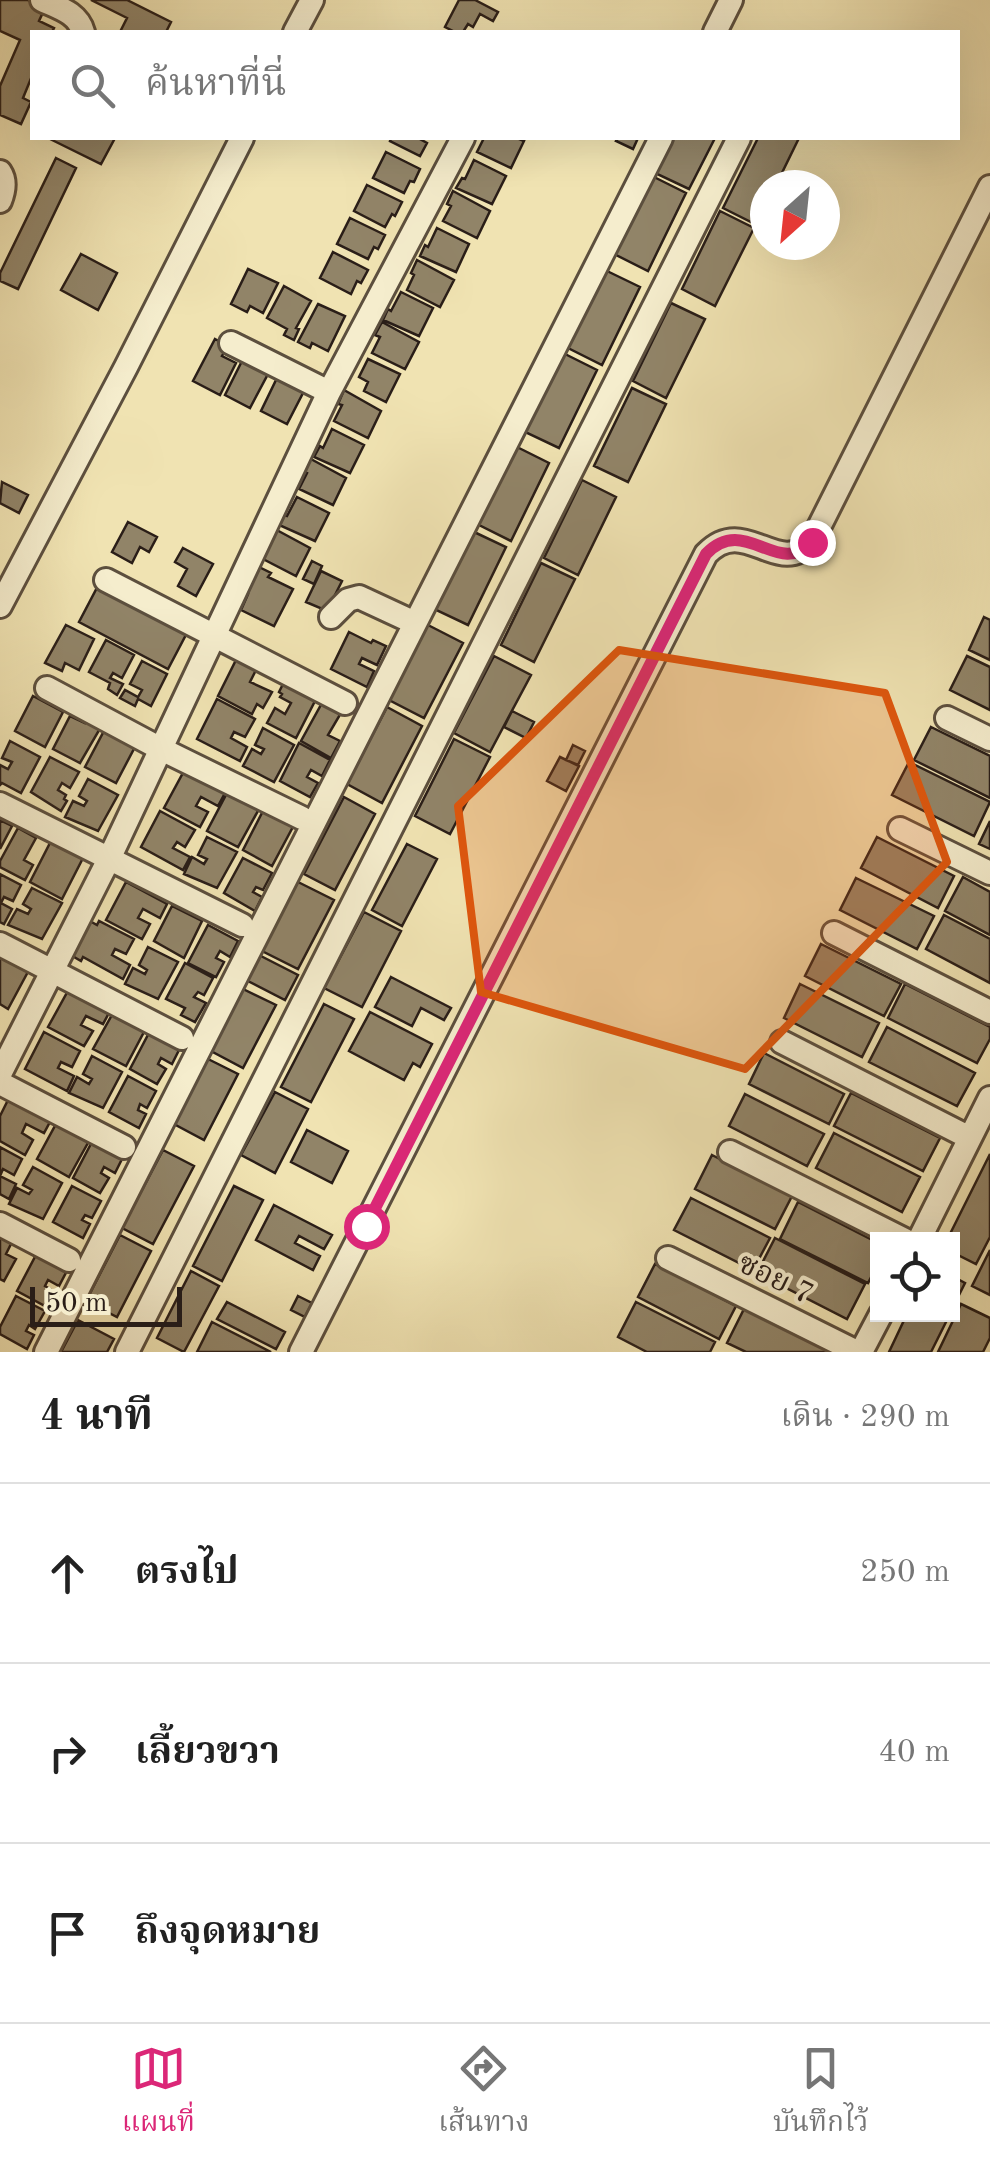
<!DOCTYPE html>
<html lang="th">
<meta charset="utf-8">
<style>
:root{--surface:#fff;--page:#f2f2f2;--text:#222;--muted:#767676;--line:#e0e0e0;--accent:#db2777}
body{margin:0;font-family:"Old Standard TT","Noto Serif Thai",serif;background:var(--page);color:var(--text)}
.controls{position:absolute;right:30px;bottom:30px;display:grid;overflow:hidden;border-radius:0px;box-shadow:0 10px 40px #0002}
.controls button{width:90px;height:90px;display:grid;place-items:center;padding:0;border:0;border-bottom:2px solid var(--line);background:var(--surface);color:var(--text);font:50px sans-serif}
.compass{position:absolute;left:750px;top:170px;width:90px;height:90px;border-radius:50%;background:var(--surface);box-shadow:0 10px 40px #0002;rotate:207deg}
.scale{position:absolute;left:30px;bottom:25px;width:152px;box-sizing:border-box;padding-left:10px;border:5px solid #2a1e18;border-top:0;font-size:28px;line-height:35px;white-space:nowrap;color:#2a1e18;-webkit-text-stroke:8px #f5edcd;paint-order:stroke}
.stop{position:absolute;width:30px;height:30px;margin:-22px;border:8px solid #db2777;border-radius:50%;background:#fff}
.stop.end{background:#db2777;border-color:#fff;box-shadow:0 2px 10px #0008}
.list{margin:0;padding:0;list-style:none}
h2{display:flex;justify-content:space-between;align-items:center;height:130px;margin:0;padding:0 40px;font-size:42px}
h2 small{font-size:32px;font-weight:400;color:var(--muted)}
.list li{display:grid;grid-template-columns:65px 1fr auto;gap:30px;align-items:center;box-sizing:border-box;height:180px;padding:0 40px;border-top:2px solid var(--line)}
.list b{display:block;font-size:38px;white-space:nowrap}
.list em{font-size:32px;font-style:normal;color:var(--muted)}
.icon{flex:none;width:55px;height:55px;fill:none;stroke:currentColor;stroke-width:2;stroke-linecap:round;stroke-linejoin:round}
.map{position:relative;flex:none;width:990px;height:1352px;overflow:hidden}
.search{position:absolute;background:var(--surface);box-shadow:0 10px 40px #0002;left:30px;right:30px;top:30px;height:110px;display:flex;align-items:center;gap:25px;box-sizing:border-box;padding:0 35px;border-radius:0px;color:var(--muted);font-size:38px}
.sheet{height:670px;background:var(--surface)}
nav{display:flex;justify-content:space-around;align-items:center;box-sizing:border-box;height:140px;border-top:2px solid var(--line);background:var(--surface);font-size:28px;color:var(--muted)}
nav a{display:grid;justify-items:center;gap:5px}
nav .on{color:var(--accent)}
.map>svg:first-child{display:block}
.building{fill:#918468;stroke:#2a1e18;stroke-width:2.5}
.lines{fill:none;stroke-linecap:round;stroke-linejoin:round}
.minor-casing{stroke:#5c4f3e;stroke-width:28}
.minor{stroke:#f5edcd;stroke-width:22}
.route{stroke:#db2777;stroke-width:12}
.marked{fill:#de560d;fill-opacity:0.2;stroke:#de560d;stroke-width:8;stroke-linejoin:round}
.labels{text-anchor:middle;stroke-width:8;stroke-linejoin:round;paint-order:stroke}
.street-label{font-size:30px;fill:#2a1e18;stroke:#f5edcd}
</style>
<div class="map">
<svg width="990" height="1352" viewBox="0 0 990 1352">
<rect width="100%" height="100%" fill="#f0e3b2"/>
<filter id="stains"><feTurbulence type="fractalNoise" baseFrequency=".002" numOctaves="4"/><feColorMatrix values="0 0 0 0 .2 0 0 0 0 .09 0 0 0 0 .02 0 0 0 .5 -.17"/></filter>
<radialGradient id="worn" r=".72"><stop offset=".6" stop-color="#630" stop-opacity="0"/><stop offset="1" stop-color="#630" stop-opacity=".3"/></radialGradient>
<!-- building -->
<path class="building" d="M 0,0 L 28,0 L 45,8 L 39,21 L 54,28 L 52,32 L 32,32 L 32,76 L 23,98 L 31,102 L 21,124 L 0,115 L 0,86 L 20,40 L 0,31 Z
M 91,0 L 127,0 L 171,22 L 166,32 L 120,32 L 127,18 Z
M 459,0 L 475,0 L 498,12 L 493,21 L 480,14 L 473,27 L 468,24 L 463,32 L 455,32 L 445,27 Z
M 48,138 L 115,138 L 101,164 Z
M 391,138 L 418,138 L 427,143 L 420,156 L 390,141 Z
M 484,138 L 517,138 L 524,141 L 511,168 L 477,152 Z
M 618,138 L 638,138 L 633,149 L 616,141 Z
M 673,138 L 715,138 L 689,189 L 655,173 Z
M 758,138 L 799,138 L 776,185 L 765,185 L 765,208 L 757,225 L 723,208 Z
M 386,152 L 420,169 L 414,182 L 410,181 L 404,193 L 373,178 Z
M 56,158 L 76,168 L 18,289 L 0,281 L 0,273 Z
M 474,160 L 506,176 L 492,204 L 456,188 L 462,178 L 465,179 Z
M 652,176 L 686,193 L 648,271 L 614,254 Z
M 367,185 L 402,202 L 395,216 L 392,214 L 385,227 L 354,211 Z
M 453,191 L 490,211 L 477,238 L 443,221 L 451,206 L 447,204 Z
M 720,211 L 754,228 L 715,306 L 682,289 Z
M 350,218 L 385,235 L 378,249 L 374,247 L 368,259 L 337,244 Z
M 437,228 L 469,244 L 456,272 L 420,256 L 425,245 L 428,247 Z
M 333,252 L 368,270 L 361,283 L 357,281 L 351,294 L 320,278 Z
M 81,254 L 117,273 L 98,310 L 61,290 Z
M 417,260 L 454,280 L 440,307 L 407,290 L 414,275 L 411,273 Z
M 248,269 L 278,283 L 263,313 L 250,306 L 247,312 L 231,304 Z
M 607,271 L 640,287 L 602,365 L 568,348 Z
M 284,286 L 311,301 L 296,328 L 299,329 L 294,340 L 284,335 L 287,329 L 267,318 Z
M 401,292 L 433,308 L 419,336 L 383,320 L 388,309 L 391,311 Z
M 671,303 L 705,319 L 666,398 L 633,381 Z
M 318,304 L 345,316 L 328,351 L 312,343 L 310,348 L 298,342 Z
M 382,322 L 419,342 L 405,369 L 372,353 L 380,337 L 375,335 Z
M 215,339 L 228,346 L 222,356 L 236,363 L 220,395 L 193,381 Z
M 563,353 L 597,370 L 559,448 L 525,432 Z
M 368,359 L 400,374 L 386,402 L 364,391 L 368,382 L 359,377 Z
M 242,361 L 268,374 L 250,408 L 225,395 Z
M 277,378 L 304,391 L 287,424 L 261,411 Z
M 632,388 L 666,404 L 628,482 L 594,466 Z
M 344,390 L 381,411 L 368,438 L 334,421 L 342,405 L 338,404 Z
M 332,429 L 364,445 L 350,473 L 314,457 L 320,446 L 323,448 Z
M 515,446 L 549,463 L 511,541 L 477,524 Z
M 309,458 L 346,478 L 333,505 L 299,489 L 307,473 L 303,471 Z
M 582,480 L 616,497 L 578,575 L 544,558 Z
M 2,482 L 28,495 L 19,513 L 0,503 Z
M 297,497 L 329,513 L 315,541 L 279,525 L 284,515 L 287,516 Z
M 128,522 L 157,537 L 149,552 L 140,547 L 132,563 L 112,552 Z
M 273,528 L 310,548 L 296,576 L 263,559 L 270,544 L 266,542 Z
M 472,531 L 506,547 L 468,625 L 434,609 Z
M 183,548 L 213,564 L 196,596 L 178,586 L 187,569 L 175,562 Z
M 312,561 L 322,566 L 314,584 L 303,579 Z
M 541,563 L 575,579 L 534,662 L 501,645 Z
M 257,566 L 271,573 L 268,577 L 293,589 L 274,626 L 241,610 L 248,594 L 244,592 Z
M 321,571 L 342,581 L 327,611 L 306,602 Z
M 100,582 L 189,629 L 168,669 L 79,622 Z
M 984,617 L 990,620 L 990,660 L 969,650 Z
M 426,624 L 463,643 L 424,718 L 387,699 Z
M 66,625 L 94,639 L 79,670 L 65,663 L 62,671 L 45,663 Z
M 349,632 L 371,643 L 373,640 L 386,646 L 377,665 L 362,658 L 359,664 L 374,671 L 367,687 L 331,669 Z
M 106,640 L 134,655 L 122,678 L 113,673 L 110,678 L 123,684 L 117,695 L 108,689 L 110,683 L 89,672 Z
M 494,656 L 531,675 L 490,752 L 454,733 Z
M 967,656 L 990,667 L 990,710 L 950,690 Z
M 237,658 L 257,668 L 250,682 L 272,692 L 263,708 L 257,704 L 252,714 L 218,696 Z
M 142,661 L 167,674 L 151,706 L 138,699 L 135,706 L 120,698 L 125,690 L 138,697 L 142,690 L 130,684 Z
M 285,680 L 299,688 L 297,691 L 315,701 L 296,738 L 267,723 L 275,708 L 285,714 L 291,703 L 280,697 L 282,694 L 279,692 Z
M 33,696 L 63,712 L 45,747 L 15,731 Z
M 217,699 L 255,719 L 245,737 L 234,732 L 231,738 L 247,747 L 240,761 L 197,739 Z
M 322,703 L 341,713 L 328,735 L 340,741 L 331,758 L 301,741 Z
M 387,707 L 422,726 L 382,803 L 347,784 Z
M 512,711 L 534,722 L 526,738 L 504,727 Z
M 91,712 L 105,720 L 80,763 L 53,749 L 70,716 L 85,723 Z
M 931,727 L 990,756 L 990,798 L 914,760 Z
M 263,728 L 294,745 L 274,782 L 243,766 L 252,749 L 261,754 L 264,749 L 255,745 Z
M 105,729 L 136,745 L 116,783 L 85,767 Z
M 454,739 L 490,757 L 450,834 L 415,816 Z
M 10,741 L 40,757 L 21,793 L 2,783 L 0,785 L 0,765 L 8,769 L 12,762 L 2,758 Z
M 299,743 L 330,760 L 322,776 L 311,770 L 307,777 L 318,783 L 310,797 L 280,781 Z
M 573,745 L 585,751 L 578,765 L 566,760 Z
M 50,757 L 79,772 L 70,788 L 62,783 L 58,790 L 66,795 L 64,799 L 67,801 L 61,811 L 31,792 Z
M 560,757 L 579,766 L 566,791 L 547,781 Z
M 909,762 L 990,802 L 974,836 L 892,795 Z
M 184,771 L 225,793 L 218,806 L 201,797 L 196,806 L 208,812 L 200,827 L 164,808 Z
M 88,779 L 118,795 L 98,831 L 65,817 L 73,801 L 84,806 L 87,801 L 79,796 Z
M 227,793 L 259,809 L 238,847 L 207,831 Z
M 344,797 L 375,814 L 335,890 L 304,874 Z
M 265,807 L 295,823 L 272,866 L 243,850 Z
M 160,811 L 195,830 L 185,847 L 177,842 L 173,848 L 190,857 L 183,870 L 141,847 Z
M 0,820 L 12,826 L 0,849 Z
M 990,821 L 990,849 L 979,844 Z
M 18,828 L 36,838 L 24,860 L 33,865 L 25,880 L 0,867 L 0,861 Z
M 207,837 L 237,852 L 217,888 L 184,874 L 192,857 L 204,864 L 207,859 L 198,855 Z
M 877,837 L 954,876 L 938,908 L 861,868 Z
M 51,841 L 83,858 L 62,899 L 30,882 Z
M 407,844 L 437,859 L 402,926 L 372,910 Z
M 243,858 L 272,873 L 263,890 L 256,887 L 253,892 L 262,897 L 255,911 L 224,893 Z
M 0,874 L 21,885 L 13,901 L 4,897 L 1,903 L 12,909 L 4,924 L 0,922 Z
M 963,877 L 990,892 L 990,935 L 945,911 Z
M 856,878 L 934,916 L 917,949 L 840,910 Z
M 296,881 L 334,900 L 298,969 L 260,950 Z
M 126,882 L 167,904 L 160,918 L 143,909 L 138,918 L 150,924 L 142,939 L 106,920 Z
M 32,888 L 62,903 L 42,939 L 8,925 L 17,909 L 28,914 L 31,909 L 23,904 Z
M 172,906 L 202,921 L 184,958 L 154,941 Z
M 364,912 L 401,931 L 362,1007 L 324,988 Z
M 944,915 L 990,939 L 990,983 L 926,949 Z
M 88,920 L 97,925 L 99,921 L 134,939 L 126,954 L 115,949 L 112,955 L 130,965 L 123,979 L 83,957 L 81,961 L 69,954 Z
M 208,925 L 238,941 L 230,957 L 220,951 L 216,958 L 224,962 L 216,977 L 188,963 Z
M 821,944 L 901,984 L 884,1016 L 805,976 Z
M 148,947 L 178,962 L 158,999 L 125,984 L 133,968 L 145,974 L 147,970 L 139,965 Z
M 0,952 L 30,968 L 8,1009 L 0,1004 Z
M 255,953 L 298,975 L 285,1000 L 242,978 Z
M 185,963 L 213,978 L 204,995 L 198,992 L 194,997 L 206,1003 L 195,1022 L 181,1015 L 185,1008 L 166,999 Z
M 391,977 L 451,1008 L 444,1020 L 421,1008 L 412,1026 L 375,1007 Z
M 800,984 L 879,1023 L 862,1057 L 784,1018 Z
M 905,984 L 990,1027 L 990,1039 L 977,1063 L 888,1018 Z
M 241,988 L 276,1005 L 243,1068 L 209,1050 Z
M 69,989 L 110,1011 L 103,1024 L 86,1016 L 81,1025 L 93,1031 L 84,1046 L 48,1027 Z
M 324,1004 L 354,1019 L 311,1102 L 281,1087 Z
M 370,1012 L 432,1044 L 420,1067 L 413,1063 L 404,1080 L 349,1051 Z
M 113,1013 L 145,1030 L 126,1066 L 93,1049 Z
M 887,1027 L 975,1073 L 957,1106 L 869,1062 Z
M 150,1031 L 180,1048 L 172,1064 L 161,1058 L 158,1064 L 166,1069 L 157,1084 L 130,1069 Z
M 44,1032 L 80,1051 L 72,1067 L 61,1062 L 58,1068 L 74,1076 L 67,1091 L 25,1069 Z
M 764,1053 L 844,1094 L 829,1124 L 749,1084 Z
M 92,1056 L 122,1072 L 103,1108 L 69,1093 L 77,1077 L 89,1084 L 92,1079 L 83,1074 Z
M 206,1058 L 238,1074 L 204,1140 L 172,1123 Z
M 128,1076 L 156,1091 L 147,1108 L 140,1104 L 138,1110 L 146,1114 L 139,1128 L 109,1112 Z
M 275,1092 L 308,1109 L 275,1173 L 241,1155 Z
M 851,1093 L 940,1138 L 923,1171 L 834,1126 Z
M 745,1094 L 824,1134 L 807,1166 L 729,1126 Z
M 9,1098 L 51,1120 L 44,1133 L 26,1124 L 22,1133 L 33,1140 L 25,1155 L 0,1141 L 0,1116 Z
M 56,1124 L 89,1141 L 69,1177 L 37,1159 Z
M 307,1130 L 348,1151 L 332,1183 L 291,1162 Z
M 834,1133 L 920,1177 L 902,1212 L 816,1168 Z
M 93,1140 L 123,1157 L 115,1173 L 104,1167 L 101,1173 L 109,1178 L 100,1193 L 73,1178 Z
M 0,1147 L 22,1159 L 14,1175 L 3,1169 L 0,1176 Z
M 163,1150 L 194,1166 L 153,1244 L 122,1228 Z
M 990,1154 L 990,1237 L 976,1264 L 952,1252 L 952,1240 L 947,1240 Z
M 712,1155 L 792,1196 L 775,1229 L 695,1189 Z
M 33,1167 L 62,1183 L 43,1219 L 9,1204 L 17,1188 L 29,1194 L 32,1190 L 23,1185 Z
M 0,1176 L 16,1184 L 9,1199 L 0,1194 Z
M 72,1186 L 101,1201 L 92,1218 L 85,1215 L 82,1220 L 90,1224 L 83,1238 L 53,1222 Z
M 234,1186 L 263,1200 L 222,1281 L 193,1266 Z
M 691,1198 L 770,1238 L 753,1270 L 674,1230 Z
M 798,1202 L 878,1243 L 878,1264 L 868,1283 L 780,1239 Z
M 274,1205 L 332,1235 L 324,1249 L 299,1236 L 295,1243 L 320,1256 L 313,1270 L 256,1240 Z
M 120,1235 L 151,1251 L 117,1317 L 86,1301 Z
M 0,1236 L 12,1242 L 6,1254 L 16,1259 L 4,1281 L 0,1279 Z
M 775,1238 L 865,1284 L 847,1319 L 757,1273 Z
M 990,1250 L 990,1295 L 972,1286 Z
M 37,1253 L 70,1265 L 59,1286 L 48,1280 L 45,1286 L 53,1291 L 45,1306 L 17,1291 Z
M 655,1264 L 736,1306 L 719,1339 L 638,1297 Z
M 191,1271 L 219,1286 L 184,1352 L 157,1338 Z
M 952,1276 L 965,1283 L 952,1309 Z
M 16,1296 L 45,1311 L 35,1329 L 29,1325 L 26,1331 L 34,1335 L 27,1349 L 0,1334 L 0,1327 Z
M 298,1296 L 312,1303 L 305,1317 L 291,1310 Z
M 227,1302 L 285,1332 L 276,1349 L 217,1319 Z
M 636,1302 L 715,1342 L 710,1352 L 647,1352 L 618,1337 Z
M 961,1304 L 990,1318 L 990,1338 L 983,1352 L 938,1352 Z
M 745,1307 L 833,1352 L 746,1352 L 727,1343 Z
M 907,1314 L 950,1314 L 931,1352 L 889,1352 Z
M 78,1320 L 114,1339 L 107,1352 L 61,1352 Z
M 212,1322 L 271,1352 L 197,1352 Z"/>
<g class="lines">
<!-- minor casing -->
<g class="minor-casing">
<path id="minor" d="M 42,0 C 59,8 78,13 83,32
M 295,32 L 312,0
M 715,32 L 731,0
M 0,172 C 6,181 4,191 0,201
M 231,343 L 329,392
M 106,580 L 345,703
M 0,606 L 126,367 L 242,138
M 331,617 L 348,600 L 359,597 L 415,623
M 47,688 L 161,749 L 302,818
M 947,718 L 990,739
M 0,804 L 242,925
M 900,829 L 990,873
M 834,933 L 990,1012
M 0,944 L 182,1038
M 782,1042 L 970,1138
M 0,1074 L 109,859 L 329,392 L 463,138
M 0,1083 L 124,1147
M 730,1152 L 905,1240
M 0,1224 L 69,1260
M 919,1240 L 990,1098
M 668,1258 L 857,1352
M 46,1352 L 661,138
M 127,1352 L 739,138
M 301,1352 L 706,554 C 745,513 778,580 812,541 L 990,187
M 861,1352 L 881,1314"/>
</g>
<!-- minor -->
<use href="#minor" class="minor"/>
</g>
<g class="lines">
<!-- route -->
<path class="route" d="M 366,1226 L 706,554 C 745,513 778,579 812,542"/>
</g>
<!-- marked area -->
<path class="marked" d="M 619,650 L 885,693 L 947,862 L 745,1069 L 481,992 L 458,806 Z"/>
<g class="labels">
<!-- street labels -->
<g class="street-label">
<text transform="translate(776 1278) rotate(26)" y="10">ซอย 7</text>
</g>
</g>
<rect width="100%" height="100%" filter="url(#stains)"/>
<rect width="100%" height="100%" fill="url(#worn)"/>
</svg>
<div class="controls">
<button><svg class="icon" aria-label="locate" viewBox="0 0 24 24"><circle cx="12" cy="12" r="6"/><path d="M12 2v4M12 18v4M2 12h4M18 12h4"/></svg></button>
</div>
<svg class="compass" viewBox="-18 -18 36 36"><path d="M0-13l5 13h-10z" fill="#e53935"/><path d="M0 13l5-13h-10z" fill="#767676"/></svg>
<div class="scale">50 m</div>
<div class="stop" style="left:366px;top:1226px"></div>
<div class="stop end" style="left:812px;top:542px"></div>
<div class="search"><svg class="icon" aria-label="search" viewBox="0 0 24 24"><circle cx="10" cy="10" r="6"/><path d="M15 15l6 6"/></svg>ค้นหาที่นี่</div>
</div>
<section class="sheet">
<h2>4 นาที<small>เดิน · 290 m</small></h2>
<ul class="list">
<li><svg class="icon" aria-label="ahead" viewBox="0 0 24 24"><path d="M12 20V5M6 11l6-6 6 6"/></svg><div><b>ตรงไป</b></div><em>250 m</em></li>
<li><svg class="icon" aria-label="right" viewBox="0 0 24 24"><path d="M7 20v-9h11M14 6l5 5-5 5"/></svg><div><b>เลี้ยวขวา</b></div><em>40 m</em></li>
<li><svg class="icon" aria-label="arrive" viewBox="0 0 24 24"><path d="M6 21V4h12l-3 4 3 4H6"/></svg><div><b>ถึงจุดหมาย</b></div></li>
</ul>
</section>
<nav>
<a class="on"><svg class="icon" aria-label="map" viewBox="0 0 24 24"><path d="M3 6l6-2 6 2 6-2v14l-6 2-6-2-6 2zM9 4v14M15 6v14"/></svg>แผนที่</a>
<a><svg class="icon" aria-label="directions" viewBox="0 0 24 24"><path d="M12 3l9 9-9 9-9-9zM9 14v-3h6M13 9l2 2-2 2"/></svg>เส้นทาง</a>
<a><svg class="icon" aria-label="saved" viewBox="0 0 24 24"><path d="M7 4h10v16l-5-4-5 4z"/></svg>บันทึกไว้</a>
</nav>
